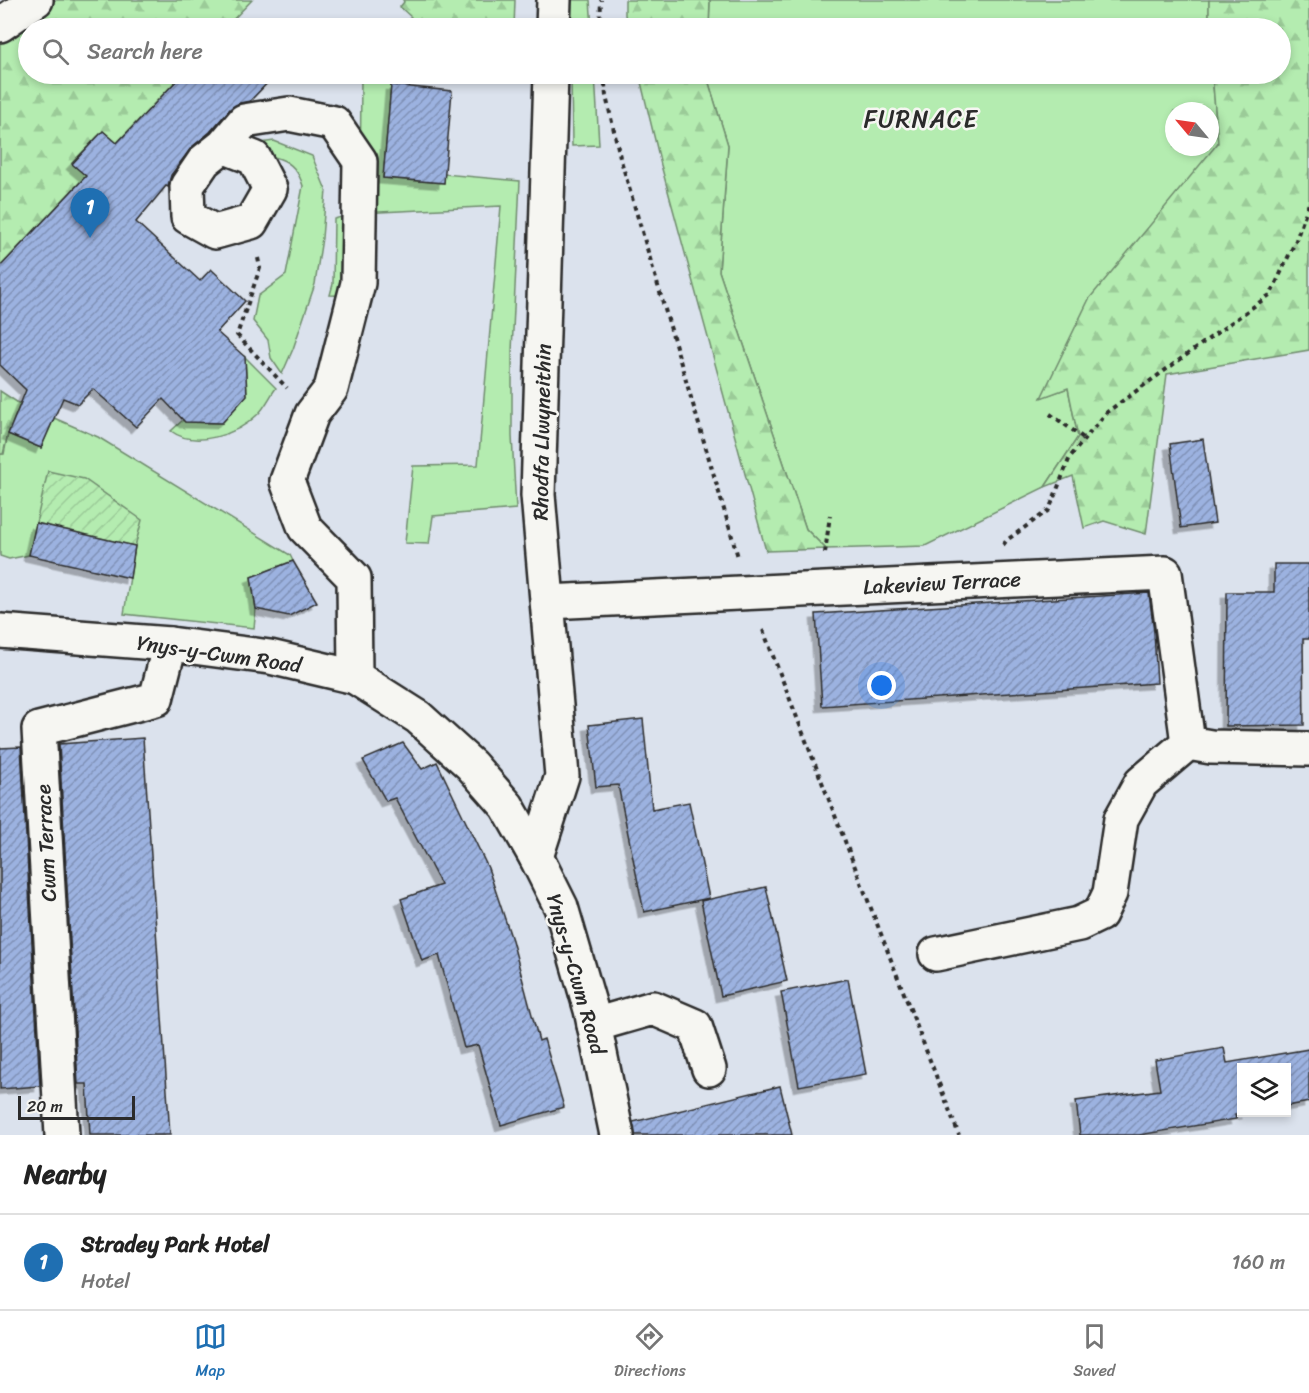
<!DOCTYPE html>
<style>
:root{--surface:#fff;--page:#f2f2f2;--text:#222;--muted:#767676;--line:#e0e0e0;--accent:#1f6fb2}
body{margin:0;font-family:Sriracha,sans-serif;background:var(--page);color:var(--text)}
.controls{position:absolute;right:18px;bottom:18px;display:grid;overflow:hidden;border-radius:0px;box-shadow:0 3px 9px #0003}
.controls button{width:54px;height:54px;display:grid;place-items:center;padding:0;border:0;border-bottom:2px solid var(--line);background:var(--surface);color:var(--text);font:30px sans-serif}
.compass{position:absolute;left:1165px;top:102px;width:54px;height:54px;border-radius:50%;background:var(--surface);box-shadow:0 3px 9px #0003;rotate:299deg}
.scale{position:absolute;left:18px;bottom:15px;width:117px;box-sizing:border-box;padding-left:6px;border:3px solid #2b2b2b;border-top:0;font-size:16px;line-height:21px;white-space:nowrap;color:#2b2b2b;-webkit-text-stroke:4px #f6f6f2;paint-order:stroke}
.you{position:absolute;left:882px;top:686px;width:21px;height:21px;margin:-15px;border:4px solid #fff;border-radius:50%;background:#1a73e8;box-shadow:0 0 0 9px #1a73e833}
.badge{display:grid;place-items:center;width:39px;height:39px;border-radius:50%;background:var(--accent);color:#fff;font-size:20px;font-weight:700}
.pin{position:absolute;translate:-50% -50px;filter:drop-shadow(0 2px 3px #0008)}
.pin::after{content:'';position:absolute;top:32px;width:21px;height:18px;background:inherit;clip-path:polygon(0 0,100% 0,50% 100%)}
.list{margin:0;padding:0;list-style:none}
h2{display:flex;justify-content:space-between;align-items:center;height:78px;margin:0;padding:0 24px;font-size:26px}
h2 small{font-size:20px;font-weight:400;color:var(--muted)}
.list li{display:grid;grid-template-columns:39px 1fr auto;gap:18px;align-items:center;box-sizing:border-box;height:96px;padding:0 24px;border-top:2px solid var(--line)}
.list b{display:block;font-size:22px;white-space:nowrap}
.list p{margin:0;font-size:20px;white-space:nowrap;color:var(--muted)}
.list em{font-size:20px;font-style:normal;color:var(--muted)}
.icon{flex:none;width:33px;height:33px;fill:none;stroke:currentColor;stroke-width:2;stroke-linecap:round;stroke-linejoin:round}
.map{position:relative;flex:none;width:1309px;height:1135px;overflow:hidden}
.search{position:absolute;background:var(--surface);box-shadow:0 3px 9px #0003;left:18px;right:18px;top:18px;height:66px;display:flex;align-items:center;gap:15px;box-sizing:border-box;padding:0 21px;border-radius:33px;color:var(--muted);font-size:22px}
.sheet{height:174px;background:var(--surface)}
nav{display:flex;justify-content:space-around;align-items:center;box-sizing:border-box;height:84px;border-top:2px solid var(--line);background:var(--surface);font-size:16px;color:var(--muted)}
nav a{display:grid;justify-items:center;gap:3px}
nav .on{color:var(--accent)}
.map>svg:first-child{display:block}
.grass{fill:#b4ecb0;stroke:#708c6e;stroke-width:1.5;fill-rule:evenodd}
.forest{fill:url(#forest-firs);stroke:#708c6e;stroke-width:1.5}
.garden{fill:url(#garden-furrows);stroke:#708c6e;stroke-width:1.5}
.building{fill:url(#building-hatch);stroke:#2b2b2b;stroke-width:1.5;filter:url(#shadow)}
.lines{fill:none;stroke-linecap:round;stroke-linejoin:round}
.minor-casing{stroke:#2b2b2b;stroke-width:38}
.major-casing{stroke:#2b2b2b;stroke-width:38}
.path{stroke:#2b2b2b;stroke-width:4;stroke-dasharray:4.5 4.5;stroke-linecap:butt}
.minor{stroke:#f6f6f2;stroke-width:33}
.major{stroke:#f6f6f2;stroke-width:33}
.labels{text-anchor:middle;stroke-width:5;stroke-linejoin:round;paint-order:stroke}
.street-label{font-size:21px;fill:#2b2b2b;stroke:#f6f6f2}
.quarter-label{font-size:24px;letter-spacing:1.5px;fill:#2b2b2b;stroke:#f6f6f2}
</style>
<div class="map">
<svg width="1309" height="1135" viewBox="0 0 1309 1135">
<defs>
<pattern id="forest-firs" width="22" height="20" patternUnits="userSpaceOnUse" patternTransform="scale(1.5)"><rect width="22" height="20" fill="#b4ecb0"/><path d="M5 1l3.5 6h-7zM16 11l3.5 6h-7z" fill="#9bcb98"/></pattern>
<pattern id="garden-furrows" width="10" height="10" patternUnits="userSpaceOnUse" patternTransform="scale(1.5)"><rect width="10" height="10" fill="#b4ecb0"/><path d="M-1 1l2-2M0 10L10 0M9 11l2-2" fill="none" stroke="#9bcb98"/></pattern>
<pattern id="building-hatch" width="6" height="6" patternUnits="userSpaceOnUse" patternTransform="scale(1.5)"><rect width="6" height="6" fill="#9cb2e0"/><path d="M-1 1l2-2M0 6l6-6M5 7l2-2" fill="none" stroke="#7f91b6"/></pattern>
<filter id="shadow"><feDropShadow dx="-5.5" dy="5.5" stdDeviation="0" flood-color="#0004"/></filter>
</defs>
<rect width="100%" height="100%" fill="#dbe2ed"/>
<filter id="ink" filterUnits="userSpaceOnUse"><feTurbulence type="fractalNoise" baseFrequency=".0167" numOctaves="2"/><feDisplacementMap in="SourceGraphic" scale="12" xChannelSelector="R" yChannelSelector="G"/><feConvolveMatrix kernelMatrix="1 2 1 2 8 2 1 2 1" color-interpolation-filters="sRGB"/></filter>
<g filter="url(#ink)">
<!-- grass -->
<path class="grass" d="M 571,0 L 590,0 L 592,28 L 571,28 Z
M 710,0 L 1209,0 L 1209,28 L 709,28 Z
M 361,74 L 392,74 L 383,178 L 444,183 L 444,174 L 520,181 L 512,351 L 512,436 L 516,509 L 433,516 L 429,544 L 405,543 L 413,466 L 478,465 L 501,206 L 360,213 L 355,296 L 330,295 L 333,284 L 334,219 L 360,212 Z
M 571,74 L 595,74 L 599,145 L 572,146 Z
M 708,74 L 1212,74 L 1218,143 L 1042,397 L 1068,388 L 1078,437 L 1045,487 L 925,546 L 826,549 L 806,529 L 719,271 L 728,145 L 708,80 ZM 1174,111 L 1210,111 L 1210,147 L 1174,147 Z
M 274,141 L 312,156 L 326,190 L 322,238 L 315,284 L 293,349 L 282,374 L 271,358 L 268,340 L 253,321 L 258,296 L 286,275 L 303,186 C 294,154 270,155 241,156 L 241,146 Z
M 245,357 L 276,388 C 270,396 265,408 257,415 C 238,434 195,449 171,431 L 183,420 L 185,422 L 222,423 L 247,395 Z
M 54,418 L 98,437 L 290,555 L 293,561 L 251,577 L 256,609 L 254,628 L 124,614 L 135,546 L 141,520 L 49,471 L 29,555 L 9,559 L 0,556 L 0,454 L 4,454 L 8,434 L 41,448 Z"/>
<!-- forest -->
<path class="forest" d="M 38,0 L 252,0 L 225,28 L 28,28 L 28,74 L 183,74 L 117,143 L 103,131 L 72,163 L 86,176 L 0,267 L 0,30 Z
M 403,0 L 515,0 L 514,28 L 400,28 L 411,17 L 400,7 L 404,2 Z
M 625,0 L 710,0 L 709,28 L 628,28 L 625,15 Z
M 1209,0 L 1309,0 L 1309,350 L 1167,374 L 1146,534 L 1104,521 L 1084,528 L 1073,476 L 1045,487 L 1078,437 L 1068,388 L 1041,398 L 1089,299 L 1218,143 L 1212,74 L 1280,74 L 1280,28 L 1209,28 Z
M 639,74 L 708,74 L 708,80 L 728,145 L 719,271 L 806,529 L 826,549 L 766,551 L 661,165 Z
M 0,391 L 20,404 L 8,434 L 3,454 L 0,454 Z"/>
<!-- garden -->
<path class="garden" d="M 48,471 L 84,479 L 142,520 L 135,546 L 36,523 Z"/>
<!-- building -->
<path class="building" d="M 183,74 L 275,75 L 250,101 L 240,103 L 230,109 L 210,132 L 192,147 L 171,175 L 168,187 L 166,186 L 136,222 L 200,281 L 211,269 L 245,301 L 217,332 L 245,357 L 247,395 L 222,423 L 185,422 L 163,399 L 136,427 L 93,389 L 78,404 L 63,398 L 41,448 L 8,434 L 26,390 L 0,365 L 0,267 L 86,176 L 72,164 L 103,131 L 117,143 Z
M 391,85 L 452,91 L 444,183 L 383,178 Z
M 1203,439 L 1215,523 L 1181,528 L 1170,444 Z
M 36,523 L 135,546 L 130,578 L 29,555 Z
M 293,561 L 317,602 L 289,616 L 256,609 L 251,577 Z
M 1274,564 L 1309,564 L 1309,639 L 1303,639 L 1304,725 L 1226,726 L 1227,592 L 1274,592 Z
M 1149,593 L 1154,632 L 1157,683 L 822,706 L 816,614 Z
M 643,719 L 652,809 L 689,802 L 709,898 L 644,912 L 618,785 L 596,787 L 589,725 Z
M 143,738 L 170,1135 L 90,1135 L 87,1084 L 78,1084 L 59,744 Z
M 403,743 L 422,769 L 437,762 L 488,868 L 512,940 L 539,1041 L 544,1039 L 564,1107 L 501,1125 L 478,1045 L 464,1048 L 439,955 L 422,961 L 401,899 L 441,885 L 395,798 L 386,801 L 363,760 Z
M 21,747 L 40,1086 L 0,1089 L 0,748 Z
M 766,887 L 787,981 L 721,996 L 701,901 Z
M 848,979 L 866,1074 L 799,1086 L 781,992 Z
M 1224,1048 L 1227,1063 L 1309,1049 L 1309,1102 L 1287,1106 L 1287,1068 L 1242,1068 L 1242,1113 L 1248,1113 L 1235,1115 L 1236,1119 L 1139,1135 L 1080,1135 L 1076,1101 L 1160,1090 L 1155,1060 Z
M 780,1086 L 792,1135 L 635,1135 L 633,1122 Z"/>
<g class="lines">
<!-- minor casing -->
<g class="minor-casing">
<path id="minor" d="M 0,25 L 36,0
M 553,28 L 554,0
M 223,146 L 254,158 L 270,189 L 251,222 L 215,232 L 188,217 L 187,186 L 204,161 L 223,146 L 244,121 L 289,114 L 334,123 L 360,161 L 358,283 L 331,389 L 312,414 L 287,481 L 305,528 L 354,578 L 355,677
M 548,602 L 1165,573 L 1188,743
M 1188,743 L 1211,747 L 1309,749
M 536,857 L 562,776 L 538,495 L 551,74
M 936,954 L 1079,924 L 1100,914 L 1110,893 L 1121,819 L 1141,783 L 1188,743
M 594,1025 L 653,1008 L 695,1026 L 709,1069
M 62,1135 L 39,729 L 156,699 L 170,644"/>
</g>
<!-- major casing -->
<g class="major-casing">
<path id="major" d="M 0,631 L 170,644 L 270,657 L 355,677 L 418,717 L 471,765 L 507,806 L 536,857 L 561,907 L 591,1010 L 617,1135"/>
</g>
<!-- path -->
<path class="path" d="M 600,28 L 601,0
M 604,74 L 606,96 L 620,157 L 738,557
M 258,258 L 260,268 L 237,335 L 287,388
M 1050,414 L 1085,439
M 1003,545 L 1007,540 L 1049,510 L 1070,457 L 1107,412 L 1271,294 L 1296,240 L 1309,203
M 825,553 L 830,515
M 763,630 L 959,1135"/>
<!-- minor -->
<use href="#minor" class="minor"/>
<!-- major -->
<use href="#major" class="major"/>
</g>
</g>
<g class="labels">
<!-- street labels -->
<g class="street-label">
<text transform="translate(542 432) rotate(-89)" y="7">Rhodfa Llwyneithin</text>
<text transform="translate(942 583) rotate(-3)" y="7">Lakeview Terrace</text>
<text transform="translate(219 654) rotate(8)" y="7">Ynys-y-Cwm Road</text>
<text transform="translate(46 843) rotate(-93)" y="7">Cwm Terrace</text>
<text transform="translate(576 974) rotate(74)" y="7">Ynys-y-Cwm Road</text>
</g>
<!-- quarter labels -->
<g class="quarter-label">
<text x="921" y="127">FURNACE</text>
</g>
</g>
</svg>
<div class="controls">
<button><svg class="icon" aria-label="layers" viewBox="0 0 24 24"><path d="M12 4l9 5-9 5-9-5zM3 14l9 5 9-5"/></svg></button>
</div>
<svg class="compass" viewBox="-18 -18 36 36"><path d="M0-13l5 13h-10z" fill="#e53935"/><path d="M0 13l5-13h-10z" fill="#767676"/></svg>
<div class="scale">20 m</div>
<div class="you"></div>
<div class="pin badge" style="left:90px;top:238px">1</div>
<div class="search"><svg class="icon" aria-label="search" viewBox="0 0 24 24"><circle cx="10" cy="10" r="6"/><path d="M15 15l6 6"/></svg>Search here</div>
</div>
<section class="sheet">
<h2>Nearby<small></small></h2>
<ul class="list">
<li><span class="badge">1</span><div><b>Stradey Park Hotel</b><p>Hotel</p></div><em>160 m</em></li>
</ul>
</section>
<nav>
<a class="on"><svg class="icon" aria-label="map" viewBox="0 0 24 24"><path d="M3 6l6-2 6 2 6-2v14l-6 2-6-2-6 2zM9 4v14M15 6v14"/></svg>Map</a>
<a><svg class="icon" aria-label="directions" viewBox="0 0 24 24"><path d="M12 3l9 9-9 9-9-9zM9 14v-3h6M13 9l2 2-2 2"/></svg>Directions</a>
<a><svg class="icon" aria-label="saved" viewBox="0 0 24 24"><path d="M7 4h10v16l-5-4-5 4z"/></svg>Saved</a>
</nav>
